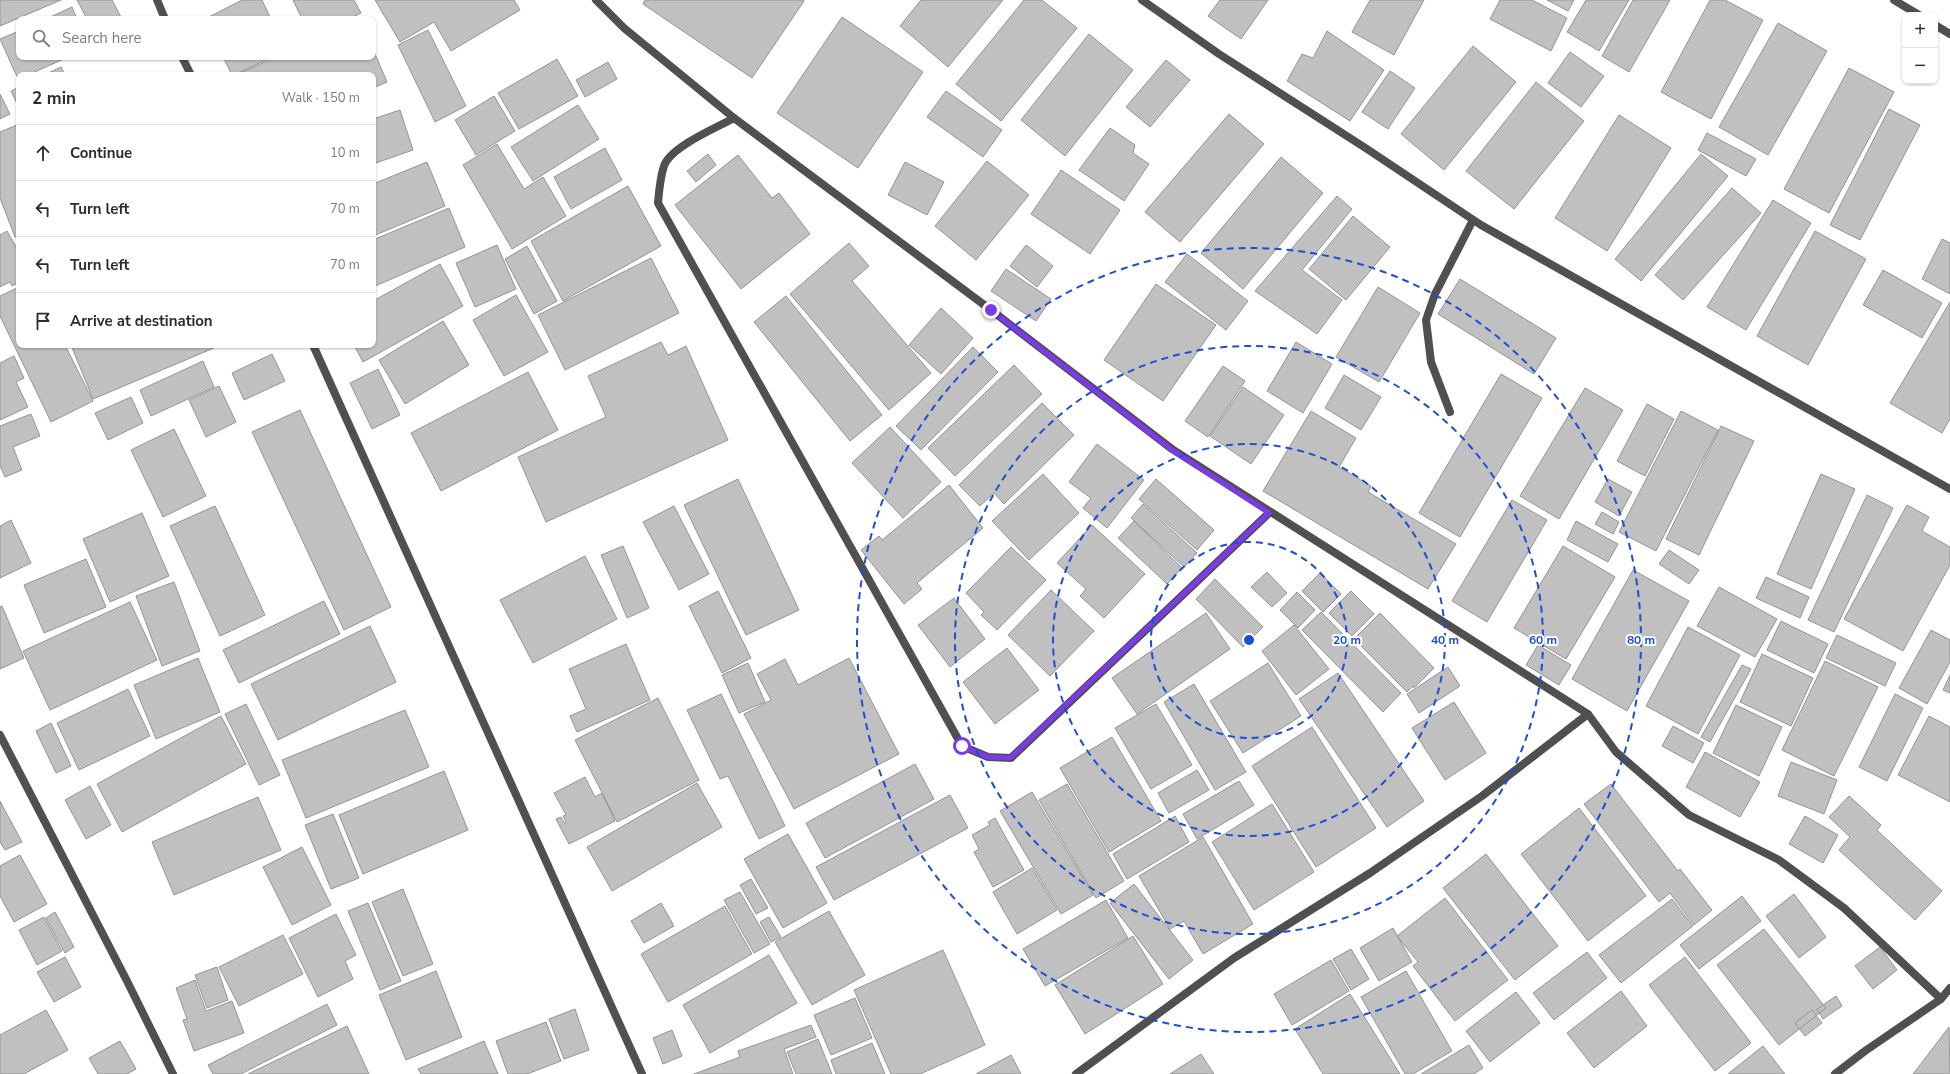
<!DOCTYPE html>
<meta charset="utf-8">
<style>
:root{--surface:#fff;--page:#f2f2f3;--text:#2b2b33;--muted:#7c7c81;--line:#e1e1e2}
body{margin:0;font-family:"Nunito Sans",sans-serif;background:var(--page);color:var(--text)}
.controls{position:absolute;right:12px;top:12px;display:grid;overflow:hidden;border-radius:8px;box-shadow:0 1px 3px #0004}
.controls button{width:36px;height:36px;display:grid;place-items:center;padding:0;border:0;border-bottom:1px solid var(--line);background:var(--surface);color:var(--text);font:20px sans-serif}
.stop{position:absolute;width:12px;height:12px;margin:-9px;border:3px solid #7c3aed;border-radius:50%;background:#fff}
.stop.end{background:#7c3aed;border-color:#fff;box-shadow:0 1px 4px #0008}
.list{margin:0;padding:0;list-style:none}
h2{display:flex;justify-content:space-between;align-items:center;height:52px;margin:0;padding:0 16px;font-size:17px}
h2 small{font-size:13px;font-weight:400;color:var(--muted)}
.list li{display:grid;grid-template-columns:26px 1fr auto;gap:12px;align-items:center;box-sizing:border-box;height:56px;padding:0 16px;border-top:1px solid var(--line)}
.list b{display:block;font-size:15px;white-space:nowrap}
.list em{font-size:13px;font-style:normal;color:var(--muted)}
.icon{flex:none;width:22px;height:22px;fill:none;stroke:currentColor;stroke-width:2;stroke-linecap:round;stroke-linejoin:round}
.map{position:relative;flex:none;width:1950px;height:1074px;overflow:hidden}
.search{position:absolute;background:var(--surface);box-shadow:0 1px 3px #0004;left:16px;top:16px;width:360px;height:44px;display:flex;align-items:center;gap:10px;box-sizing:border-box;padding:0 14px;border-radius:8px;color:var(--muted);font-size:15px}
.panel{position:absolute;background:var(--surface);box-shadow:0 1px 3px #0004;left:16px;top:72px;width:360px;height:276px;border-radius:8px}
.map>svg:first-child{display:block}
.building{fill:#c0c0c0;stroke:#949494}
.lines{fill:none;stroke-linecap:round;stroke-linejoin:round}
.lane{stroke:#505050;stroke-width:8}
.street{stroke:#505050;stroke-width:8}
.route{stroke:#7c3aed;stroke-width:5}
.ring{fill:none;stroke:#1d4ed8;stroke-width:2;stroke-dasharray:7 5}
.centre{fill:#1d4ed8;stroke:#fff;stroke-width:2}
.ring-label{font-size:12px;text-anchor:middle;font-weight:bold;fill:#1d4ed8;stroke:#fff;stroke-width:4;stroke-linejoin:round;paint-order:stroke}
</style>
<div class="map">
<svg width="1950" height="1074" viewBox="0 0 1950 1074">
<rect width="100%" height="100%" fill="#fff"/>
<!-- building -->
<path class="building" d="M 0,0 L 61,0 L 0,26 Z
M 77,0 L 112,0 L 122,19 L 87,19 Z
M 242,0 L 262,0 L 271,19 L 205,19 Z
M 293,0 L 354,0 L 361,13 L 349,19 L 302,19 Z
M 375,0 L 514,0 L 520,10 L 451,51 L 434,22 L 400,42 Z
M 645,0 L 803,0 L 804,1 L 752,78 L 643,4 Z
M 921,0 L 1003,0 L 948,67 L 900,26 Z
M 1024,0 L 1042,0 L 1077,28 L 1001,121 L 956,84 Z
M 1220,0 L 1268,0 L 1241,39 L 1208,16 Z
M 1370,0 L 1424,0 L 1394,55 L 1352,32 Z
M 1500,0 L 1532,0 L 1567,18 L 1551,51 L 1490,19 Z
M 1547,0 L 1574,0 L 1568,11 Z
M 1586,0 L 1629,0 L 1599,51 L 1567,32 Z
M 1633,0 L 1670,0 L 1629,72 L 1602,56 Z
M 1710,0 L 1725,0 L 1763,20 L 1711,119 L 1661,92 Z
M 72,7 L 77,19 L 46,19 Z
M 842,17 L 923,72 L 858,168 L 777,113 Z
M 1778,23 L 1827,51 L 1768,155 L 1719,127 Z
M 428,30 L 466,106 L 435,122 L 398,45 Z
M 19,31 L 19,57 L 68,57 L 28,75 L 19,75 L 18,79 L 0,39 Z
M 1327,31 L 1384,70 L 1350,121 L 1287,81 L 1302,54 L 1313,58 Z
M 1089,34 L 1133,70 L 1065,156 L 1021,120 Z
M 1473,46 L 1516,82 L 1444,170 L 1401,134 Z
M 373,49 L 387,82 L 373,88 L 373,75 L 238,74 L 276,57 L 373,57 Z
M 1570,52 L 1604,76 L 1581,107 L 1548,83 Z
M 223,57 L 272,57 L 234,75 L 232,75 Z
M 557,59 L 578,96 L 519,129 L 498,93 Z
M 1166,60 L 1190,80 L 1150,127 L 1126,107 Z
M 608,62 L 617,79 L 585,97 L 576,80 Z
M 61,67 L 65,75 L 44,75 Z
M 1849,68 L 1894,92 L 1829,213 L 1784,189 Z
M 1390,71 L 1415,88 L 1388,129 L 1362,112 Z
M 1536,82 L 1584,121 L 1514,209 L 1466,171 Z
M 19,87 L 19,108 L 11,91 Z
M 946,91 L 1002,130 L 983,157 L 927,117 Z
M 0,94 L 10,114 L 0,119 Z
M 494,96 L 515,131 L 476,155 L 455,120 Z
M 578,105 L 599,139 L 533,181 L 511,147 Z
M 1889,109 L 1920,125 L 1860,240 L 1830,225 Z
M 400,110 L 413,150 L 373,164 L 373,119 Z
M 1229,114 L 1264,144 L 1180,242 L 1145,212 Z
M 1619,115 L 1671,148 L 1607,251 L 1555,218 Z
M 19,124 L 19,235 L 15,237 L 0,198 L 0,132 Z
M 1110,128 L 1135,145 L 1133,153 L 1149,164 L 1124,201 L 1079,170 Z
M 1707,133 L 1756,159 L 1746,176 L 1698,150 Z
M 497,144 L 524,189 L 543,177 L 566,216 L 512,249 L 463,165 Z
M 605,148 L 622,180 L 571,209 L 554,177 Z
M 708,154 L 716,165 L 696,182 L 687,171 Z
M 1701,154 L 1728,176 L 1641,281 L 1615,259 Z
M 738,155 L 772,198 L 779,193 L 810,234 L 741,289 L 675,205 Z
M 1281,157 L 1323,193 L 1243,289 L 1201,253 Z
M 987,161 L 1029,195 L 976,260 L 935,226 Z
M 427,162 L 445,206 L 373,236 L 373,184 Z
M 905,162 L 944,182 L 927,215 L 888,195 Z
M 1061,170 L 1120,210 L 1090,254 L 1031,214 Z
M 628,186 L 661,246 L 563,301 L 531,241 Z
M 1732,188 L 1761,213 L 1683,300 L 1655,275 Z
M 1337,196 L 1352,209 L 1302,270 L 1342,300 L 1317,334 L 1255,291 Z
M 1773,200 L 1811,223 L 1746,330 L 1707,307 Z
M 449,208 L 465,247 L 373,287 L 373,240 Z
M 1353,216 L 1390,247 L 1346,300 L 1309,269 Z
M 7,231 L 19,252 L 19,282 L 12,286 L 10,282 L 0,287 L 0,235 Z
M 1815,231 L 1866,259 L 1808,365 L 1757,336 Z
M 1942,239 L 1950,243 L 1950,294 L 1922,279 Z
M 849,243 L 869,266 L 852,281 L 931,373 L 889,410 L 790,294 Z
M 497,245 L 516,289 L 475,307 L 456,263 Z
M 1026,245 L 1053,266 L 1037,287 L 1010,266 Z
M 527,246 L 557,301 L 534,314 L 505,259 Z
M 1187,254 L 1248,301 L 1226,330 L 1165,282 Z
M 651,258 L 679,313 L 565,370 L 538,315 Z
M 440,264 L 463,306 L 363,362 L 354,345 L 373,345 L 373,301 Z
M 1006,269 L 1051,299 L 1036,321 L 991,291 Z
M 1883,270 L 1942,303 L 1922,338 L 1863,305 Z
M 1460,279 L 1556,338 L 1534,374 L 1438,314 Z
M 1156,284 L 1216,325 L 1163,401 L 1104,360 Z
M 19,287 L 19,345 L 65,345 L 93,401 L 51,422 L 0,316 L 0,296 Z
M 1378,287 L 1420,313 L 1379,382 L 1336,357 Z
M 516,295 L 548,352 L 504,376 L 473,320 Z
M 786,296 L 882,415 L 850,441 L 754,322 Z
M 1950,302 L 1950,419 L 1942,433 L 1890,403 Z
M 941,308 L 973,338 L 941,374 L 909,345 Z
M 443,321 L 469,365 L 405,404 L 379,360 Z
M 661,342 L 668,355 L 686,346 L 728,440 L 546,522 L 518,457 L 606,417 L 588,376 Z
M 1296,342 L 1332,364 L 1303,413 L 1267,391 Z
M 71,345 L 212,345 L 214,348 L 93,399 Z
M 973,347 L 998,372 L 921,450 L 896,426 Z
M 272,354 L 285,381 L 244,400 L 232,373 Z
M 14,356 L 24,378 L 16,382 L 28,407 L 0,420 L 0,363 Z
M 203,361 L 214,387 L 151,416 L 140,390 Z
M 1014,365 L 1042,394 L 955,476 L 928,448 Z
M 1223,366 L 1245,381 L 1208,437 L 1185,421 Z
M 378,369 L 400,415 L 372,429 L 350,383 Z
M 528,372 L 558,430 L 441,491 L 411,433 Z
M 1501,374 L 1542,398 L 1460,537 L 1419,513 Z
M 1344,375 L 1381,397 L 1361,430 L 1325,408 Z
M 219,386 L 236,422 L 206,437 L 189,400 Z
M 1243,387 L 1284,415 L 1251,464 L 1210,436 Z
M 1585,388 L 1623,410 L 1559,519 L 1520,496 Z
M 131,397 L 143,423 L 108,440 L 95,413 Z
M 1042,403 L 1074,435 L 1004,504 L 994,493 L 980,506 L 959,485 Z
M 1647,404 L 1674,419 L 1645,476 L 1617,461 Z
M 300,410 L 391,607 L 344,630 L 252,432 Z
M 1311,411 L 1356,438 L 1339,467 L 1371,486 L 1368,492 L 1456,544 L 1428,589 L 1263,491 Z
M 1681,411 L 1718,430 L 1656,551 L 1619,532 Z
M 31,414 L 40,436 L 13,447 L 22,470 L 5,477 L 0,466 L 0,426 Z
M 1721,426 L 1754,441 L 1699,555 L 1666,539 Z
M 890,427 L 941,482 L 903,518 L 852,463 Z
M 174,429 L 206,496 L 163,517 L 131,450 Z
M 1097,444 L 1144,480 L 1107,528 L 1083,508 L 1091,498 L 1069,482 Z
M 1043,474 L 1079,513 L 1029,560 L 992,521 Z
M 1821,474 L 1855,489 L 1811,589 L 1777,574 Z
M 738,479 L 799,610 L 746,635 L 684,505 Z
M 1156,479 L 1214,530 L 1197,550 L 1139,499 Z
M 1608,479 L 1632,492 L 1619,516 L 1595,502 Z
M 949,485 L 983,528 L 917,583 L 922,589 L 904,604 L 861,550 L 879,536 L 882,540 Z
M 1867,495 L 1893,508 L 1834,632 L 1808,620 Z
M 1512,500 L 1547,520 L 1487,622 L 1452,601 Z
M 1143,504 L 1197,553 L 1184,567 L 1131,518 Z
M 1907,505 L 1929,517 L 1922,531 L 1950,547 L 1950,565 L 1903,651 L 1844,619 Z
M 215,506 L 265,615 L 220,636 L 170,526 Z
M 674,506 L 709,574 L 679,590 L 643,522 Z
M 1602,512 L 1619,522 L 1613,534 L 1595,524 Z
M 142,513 L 169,576 L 110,602 L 83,539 Z
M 11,520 L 31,563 L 0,578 L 0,526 Z
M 1134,521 L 1182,568 L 1167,584 L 1118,538 Z
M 1576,521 L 1618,544 L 1608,562 L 1567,540 Z
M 1092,525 L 1145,574 L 1104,618 L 1080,596 L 1086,589 L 1057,563 Z
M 623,546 L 649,608 L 627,618 L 601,555 Z
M 1563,546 L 1615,577 L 1566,659 L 1514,628 Z
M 1011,547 L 1046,580 L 997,630 L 981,615 L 984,612 L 966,593 Z
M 1669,550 L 1699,570 L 1689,584 L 1659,564 Z
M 585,556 L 617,619 L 533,663 L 500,600 Z
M 86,559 L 106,607 L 44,633 L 24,585 Z
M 1633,570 L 1689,601 L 1627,711 L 1572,679 Z
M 1267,572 L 1287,593 L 1272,607 L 1251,587 Z
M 1320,573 L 1341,594 L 1323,612 L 1302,591 Z
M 1766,577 L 1809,597 L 1800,618 L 1756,598 Z
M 1215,579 L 1263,627 L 1243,647 L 1196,599 Z
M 174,582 L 200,651 L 162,666 L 136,596 Z
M 1719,587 L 1777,619 L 1755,657 L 1697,626 Z
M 1051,590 L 1094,631 L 1050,676 L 1008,635 Z
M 718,591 L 751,658 L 722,673 L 689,606 Z
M 1351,591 L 1374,614 L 1352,636 L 1329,613 Z
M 1297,592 L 1315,610 L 1298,628 L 1280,610 Z
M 954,598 L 985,639 L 950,667 L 918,625 Z
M 324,601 L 340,634 L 239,683 L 223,650 Z
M 130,602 L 157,660 L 50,710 L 23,651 Z
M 2,606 L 24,658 L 0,669 L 0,607 Z
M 1321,612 L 1401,693 L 1383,712 L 1302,630 Z
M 1206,613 L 1230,649 L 1137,714 L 1112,678 Z
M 1380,613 L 1434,668 L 1414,688 L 1413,686 L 1407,692 L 1354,639 Z
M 1781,621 L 1828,644 L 1814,673 L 1767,650 Z
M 1294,625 L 1329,669 L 1296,695 L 1262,651 Z
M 370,626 L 396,682 L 278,740 L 251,684 Z
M 1688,627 L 1740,655 L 1698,734 L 1646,706 Z
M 1931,630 L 1950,640 L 1950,662 L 1927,704 L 1899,688 Z
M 1837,635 L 1896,663 L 1885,686 L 1826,658 Z
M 626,644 L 650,700 L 577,732 L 570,716 L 586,709 L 569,669 Z
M 1538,645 L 1571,665 L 1559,685 L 1526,665 Z
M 1007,648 L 1039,690 L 995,724 L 963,682 Z
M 1762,654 L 1813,678 L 1791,726 L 1740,702 Z
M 198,658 L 220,712 L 156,739 L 134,685 Z
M 849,658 L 899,754 L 794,809 L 744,714 L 771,700 L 757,674 L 785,659 L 798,685 Z
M 1825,661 L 1878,687 L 1834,776 L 1782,750 Z
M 748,663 L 765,702 L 739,713 L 722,675 Z
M 1268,663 L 1301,716 L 1243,753 L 1210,701 Z
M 1742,665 L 1751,669 L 1710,742 L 1701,737 Z
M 1448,667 L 1460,686 L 1419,713 L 1407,694 Z
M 1338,673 L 1424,801 L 1387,827 L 1299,699 Z
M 1950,675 L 1950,693 L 1943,690 Z
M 1194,684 L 1246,772 L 1215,790 L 1164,702 Z
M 128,689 L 150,736 L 79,770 L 57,723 Z
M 721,694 L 785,826 L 759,839 L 728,776 L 720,779 L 687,710 Z
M 1895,694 L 1923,708 L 1887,781 L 1859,767 Z
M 658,698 L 699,780 L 617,822 L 575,740 Z
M 1454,702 L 1486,753 L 1445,780 L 1412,728 Z
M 246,704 L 280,775 L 259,785 L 225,714 Z
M 1156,704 L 1192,765 L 1151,789 L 1115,728 Z
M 1736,705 L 1782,727 L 1759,776 L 1713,753 Z
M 405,710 L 429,767 L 306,818 L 282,760 Z
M 221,716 L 246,764 L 122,832 L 97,784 Z
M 1929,716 L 1950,727 L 1950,802 L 1898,775 Z
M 51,723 L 71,766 L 56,773 L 36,731 Z
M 1673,726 L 1704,743 L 1693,763 L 1662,746 Z
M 1312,727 L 1376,828 L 1316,867 L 1252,766 Z
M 1112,737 L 1161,821 L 1109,852 L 1060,768 Z
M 1705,752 L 1760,782 L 1740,817 L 1686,787 Z
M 1791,762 L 1837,780 L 1824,814 L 1778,796 Z
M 915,764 L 934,799 L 825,858 L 806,823 Z
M 1197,770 L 1209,790 L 1169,813 L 1158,793 Z
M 444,771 L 468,830 L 363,874 L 339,815 Z
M 585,777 L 595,797 L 602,793 L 615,821 L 569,844 L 556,819 L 561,817 L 564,823 L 566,822 L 563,816 L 566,815 L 554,793 Z
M 1239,781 L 1254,805 L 1197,839 L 1183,814 Z
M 697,783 L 722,827 L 612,891 L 587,847 Z
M 1067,784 L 1124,881 L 1096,898 L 1039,800 Z
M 1611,784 L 1678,871 L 1680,869 L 1712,910 L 1694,925 L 1670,893 L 1659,902 L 1584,804 Z
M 90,786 L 111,825 L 86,839 L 65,800 Z
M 1032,792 L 1093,895 L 1061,914 L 1000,811 Z
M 950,795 L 968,828 L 834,900 L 816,867 Z
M 1849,796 L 1881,825 L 1877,830 L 1942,891 L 1915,920 L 1839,850 L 1850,837 L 1829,817 Z
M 258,797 L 281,850 L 174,895 L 152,842 Z
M 0,801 L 22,842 L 5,850 L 0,842 Z
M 1272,804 L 1314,872 L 1254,910 L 1212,842 Z
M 1579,808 L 1646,896 L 1588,941 L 1521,854 Z
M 333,814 L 359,878 L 331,889 L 305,825 Z
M 1175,816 L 1189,842 L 1127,879 L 1113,854 Z
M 1805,816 L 1838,835 L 1823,863 L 1789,844 Z
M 995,818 L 1024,870 L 993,887 L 974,852 L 979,849 L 972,835 L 990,825 L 988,822 Z
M 788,834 L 827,903 L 783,928 L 744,859 Z
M 1203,837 L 1253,924 L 1203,954 L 1184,921 L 1170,929 L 1139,876 Z
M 302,847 L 331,905 L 292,925 L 263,867 Z
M 1486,854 L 1558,946 L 1515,980 L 1443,888 Z
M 20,855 L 47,904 L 14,922 L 0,896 L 0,866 Z
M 1032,868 L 1057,910 L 1017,934 L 993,892 Z
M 751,879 L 768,908 L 756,914 L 740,885 Z
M 1134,884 L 1193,960 L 1169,979 L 1110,903 Z
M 403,889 L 433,964 L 403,976 L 372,902 Z
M 740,892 L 770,944 L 754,953 L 724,900 Z
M 1794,894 L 1826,937 L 1799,958 L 1766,916 Z
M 1742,896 L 1761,921 L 1699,969 L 1680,945 Z
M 1445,898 L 1508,980 L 1455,1021 L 1413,966 L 1418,962 L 1397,936 Z
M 1672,899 L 1693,926 L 1621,983 L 1599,955 Z
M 1106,900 L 1128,938 L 1045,986 L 1023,949 Z
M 368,903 L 401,981 L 380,990 L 348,911 Z
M 661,903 L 674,926 L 644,943 L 631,921 Z
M 725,906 L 752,954 L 668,1002 L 641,954 Z
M 829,911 L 865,975 L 812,1005 L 775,942 Z
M 55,912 L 74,947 L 65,953 L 46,918 Z
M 336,914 L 356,955 L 345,961 L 353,979 L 318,997 L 289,938 Z
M 44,917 L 62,951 L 37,965 L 19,930 Z
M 769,917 L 781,937 L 771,942 L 760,922 Z
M 1393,928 L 1412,962 L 1379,981 L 1360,948 Z
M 1764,929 L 1826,1008 L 1779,1045 L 1717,965 Z
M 283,935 L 303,974 L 239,1006 L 219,967 Z
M 1133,936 L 1163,984 L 1085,1034 L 1055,985 Z
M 1880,947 L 1897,970 L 1873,989 L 1855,966 Z
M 1351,949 L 1369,979 L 1351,990 L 1333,959 Z
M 943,950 L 985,1045 L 920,1074 L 891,1074 L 854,990 Z
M 1587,952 L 1607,978 L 1554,1020 L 1533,993 Z
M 769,955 L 797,1003 L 710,1053 L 683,1005 Z
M 65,957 L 81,987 L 54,1002 L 37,972 Z
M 1685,957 L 1751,1043 L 1715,1071 L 1649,985 Z
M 1331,960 L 1349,991 L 1292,1025 L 1274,994 Z
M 217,967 L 228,1000 L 207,1008 L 195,975 Z
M 436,971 L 462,1037 L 406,1060 L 379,995 Z
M 1406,971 L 1452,1051 L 1413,1074 L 1405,1074 L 1361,997 Z
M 195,980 L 206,1011 L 232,1001 L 244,1033 L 194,1051 L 183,1020 L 187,1019 L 176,988 Z
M 1621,991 L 1647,1026 L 1594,1068 L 1567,1033 Z
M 1516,992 L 1540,1023 L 1490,1062 L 1466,1031 Z
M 1350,994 L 1400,1074 L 1323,1074 L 1295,1029 Z
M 1836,996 L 1842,1006 L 1823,1019 L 1817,1009 Z
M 855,998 L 872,1038 L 831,1055 L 814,1015 Z
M 327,1004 L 337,1025 L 241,1074 L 213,1074 L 208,1065 Z
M 575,1009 L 589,1050 L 564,1059 L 549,1019 Z
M 46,1010 L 68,1050 L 24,1074 L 0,1074 L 0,1035 Z
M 1812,1010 L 1822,1023 L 1805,1036 L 1795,1023 Z
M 546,1022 L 561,1061 L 527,1074 L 508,1074 L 496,1041 Z
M 811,1025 L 816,1037 L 784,1049 L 793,1074 L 694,1074 L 740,1057 L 738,1051 Z
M 347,1026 L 369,1074 L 248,1074 Z
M 1949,1027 L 1950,1074 L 1913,1074 Z
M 672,1030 L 682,1056 L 663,1064 L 653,1038 Z
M 818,1039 L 832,1074 L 796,1074 L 787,1052 Z
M 120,1041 L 136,1069 L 127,1074 L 98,1074 L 89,1058 Z
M 484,1041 L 498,1074 L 421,1074 L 418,1069 Z
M 872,1043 L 885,1074 L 836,1074 L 831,1060 Z
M 1469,1045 L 1483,1068 L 1474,1074 L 1421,1074 Z
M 1763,1046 L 1785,1074 L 1728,1074 Z
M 1201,1054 L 1214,1074 L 1170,1074 Z
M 1011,1055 L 1021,1074 L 976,1074 Z"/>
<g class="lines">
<!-- lane -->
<path class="lane" d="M 1450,412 L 1431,362 L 1426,320 L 1435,294 L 1473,220"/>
<!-- street -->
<path class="street" d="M 157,0 L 165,19
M 596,0 L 624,28 L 734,118 L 991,310 L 1172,449 L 1588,714 L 1616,752 L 1689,815 L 1779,860 L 1844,908 L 1941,999
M 1142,0 L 1219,54 L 1364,147 L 1481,225 L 1950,489
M 1894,0 L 1919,15
M 1935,25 L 1950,34
M 182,57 L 191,75
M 734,118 C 716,128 670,147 664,166 C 660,178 659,191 658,203 L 962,746 L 988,757 L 1011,758 L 1269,513
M 313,345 L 642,1074
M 0,735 L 127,981 L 173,1074
M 1076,1074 L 1234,958 L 1370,873 L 1482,796 L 1588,714
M 1835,1074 L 1865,1051 L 1941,999 L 1950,988"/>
</g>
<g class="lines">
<!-- route -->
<path class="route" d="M 962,746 L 988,757 L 1010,758 L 1269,513 L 1172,450 L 991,310"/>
</g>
<!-- distance rings -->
<g class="ring">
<circle cx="1249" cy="640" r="98"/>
<circle cx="1249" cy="640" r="196"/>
<circle cx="1249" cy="640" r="294"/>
<circle cx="1249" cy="640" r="392"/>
</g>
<circle cx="1249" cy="640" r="6" class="centre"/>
<g class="ring-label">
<text x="1347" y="644">20 m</text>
<text x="1445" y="644">40 m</text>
<text x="1543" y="644">60 m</text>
<text x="1641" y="644">80 m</text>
</g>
</svg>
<div class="controls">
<button>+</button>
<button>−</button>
</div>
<div class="stop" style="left:962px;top:746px"></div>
<div class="stop end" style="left:991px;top:310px"></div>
<div class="search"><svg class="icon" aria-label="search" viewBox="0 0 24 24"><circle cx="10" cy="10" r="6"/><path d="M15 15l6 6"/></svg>Search here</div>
<section class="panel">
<h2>2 min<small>Walk · 150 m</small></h2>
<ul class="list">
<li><svg class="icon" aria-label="ahead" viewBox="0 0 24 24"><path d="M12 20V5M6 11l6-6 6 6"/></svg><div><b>Continue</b></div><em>10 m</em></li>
<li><svg class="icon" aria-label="left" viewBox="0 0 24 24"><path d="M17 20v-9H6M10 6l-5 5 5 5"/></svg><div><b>Turn left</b></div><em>70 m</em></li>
<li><svg class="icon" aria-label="left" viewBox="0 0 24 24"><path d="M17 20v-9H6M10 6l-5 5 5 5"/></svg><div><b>Turn left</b></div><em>70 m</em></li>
<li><svg class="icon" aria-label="arrive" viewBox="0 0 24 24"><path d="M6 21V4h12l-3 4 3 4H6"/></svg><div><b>Arrive at destination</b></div></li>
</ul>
</section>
</div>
